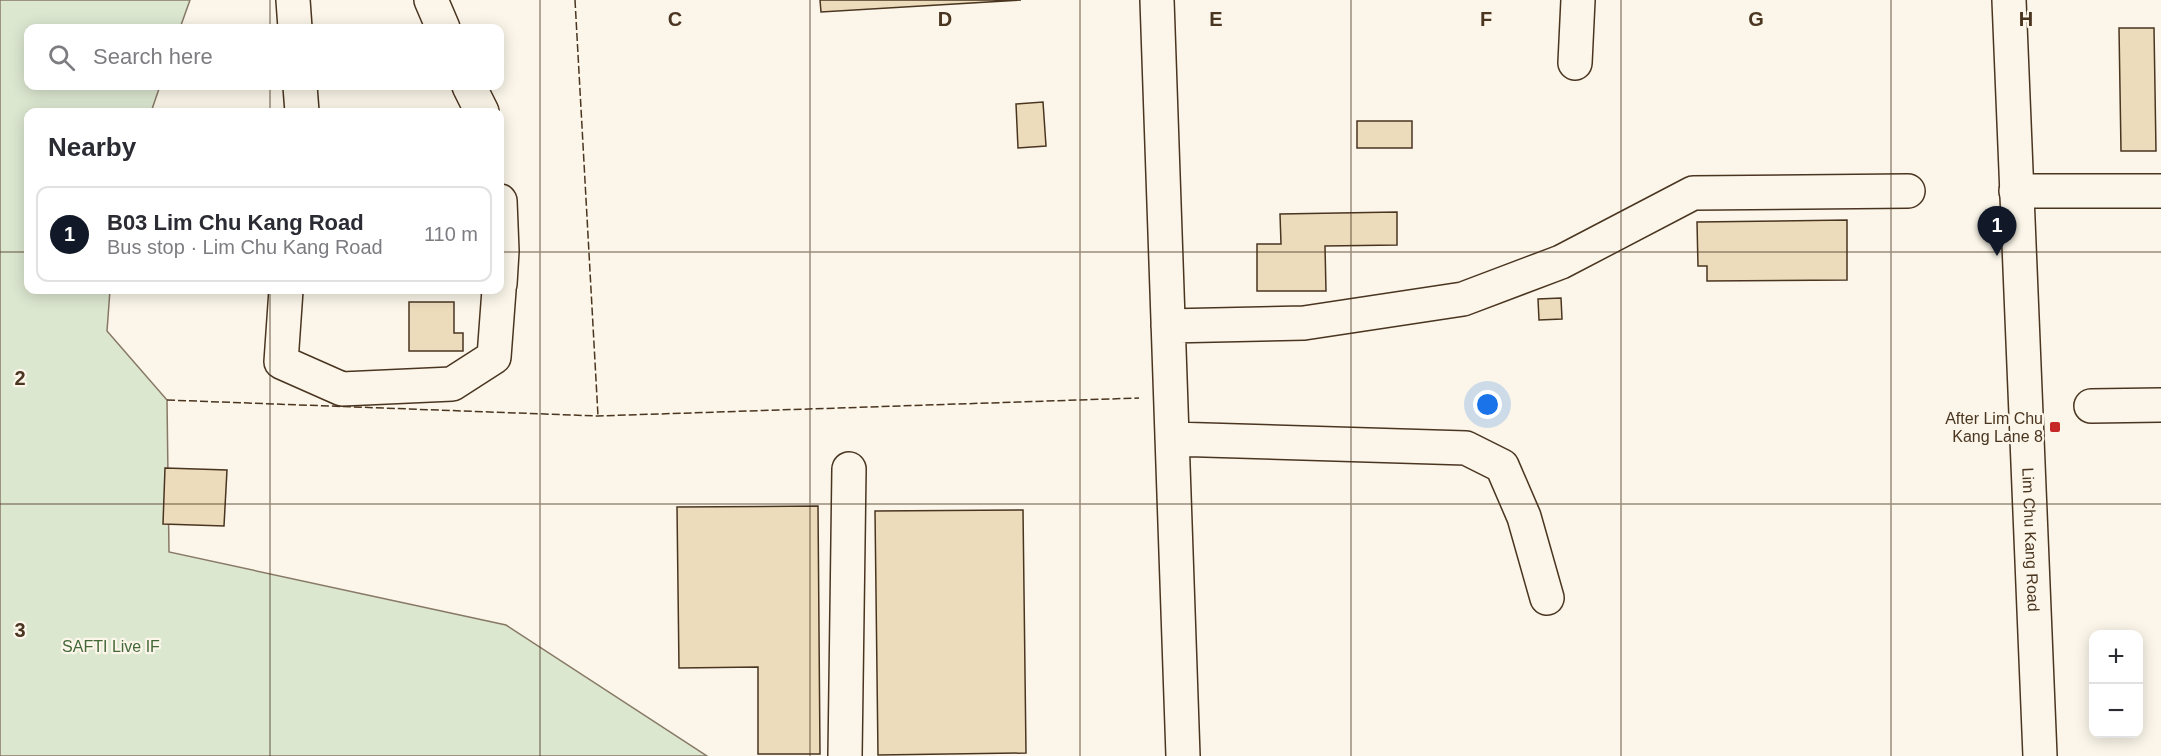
<!DOCTYPE html>
<meta charset="utf-8">
<style>
:root{--surface:#fff;--page:#f2f2f3;--text:#2b2b33;--muted:#7c7c81;--line:#e1e1e2;--accent:#111827}
body{margin:0;font-family:Helvetica,sans-serif;background:var(--page);color:var(--text)}
.controls{position:absolute;right:18px;bottom:18px;display:grid;overflow:hidden;border-radius:12px;box-shadow:0 3px 15px #0003}
.controls button{width:54px;height:54px;display:grid;place-items:center;padding:0;border:0;border-bottom:2px solid var(--line);background:var(--surface);color:var(--text);font:30px sans-serif}
.you{position:absolute;left:1488px;top:405px;width:21px;height:21px;margin:-15px;border:4px solid #fff;border-radius:50%;background:#1a73e8;box-shadow:0 0 0 9px #1a73e833}
.badge{display:grid;place-items:center;width:39px;height:39px;border-radius:50%;background:var(--accent);color:#fff;font-size:20px;font-weight:700}
.pin{position:absolute;translate:-50% -50px;filter:drop-shadow(0 2px 3px #0008)}
.pin::after{content:'';position:absolute;top:32px;width:21px;height:18px;background:inherit;clip-path:polygon(0 0,100% 0,50% 100%)}
.list{margin:0;padding:0;list-style:none}
h2{display:flex;justify-content:space-between;align-items:center;height:78px;margin:0;padding:0 24px;font-size:26px}
h2 small{font-size:20px;font-weight:400;color:var(--muted)}
.list li{display:grid;grid-template-columns:39px 1fr auto;gap:18px;align-items:center;box-sizing:border-box;height:96px;margin:0 12px 12px;padding:0 12px;border:2px solid var(--line);border-radius:12px}
.list b{display:block;font-size:22px;white-space:nowrap}
.list p{margin:0;font-size:20px;white-space:nowrap;color:var(--muted)}
.list em{font-size:20px;font-style:normal;color:var(--muted)}
.icon{flex:none;width:33px;height:33px;fill:none;stroke:currentColor;stroke-width:2;stroke-linecap:round;stroke-linejoin:round}
.map{position:relative;flex:none;width:2161px;height:756px;overflow:hidden}
.search{position:absolute;background:var(--surface);box-shadow:0 3px 15px #0003;left:24px;top:24px;width:480px;height:66px;display:flex;align-items:center;gap:15px;box-sizing:border-box;padding:0 21px;border-radius:12px;color:var(--muted);font-size:22px}
.panel{position:absolute;background:var(--surface);box-shadow:0 3px 15px #0003;left:24px;top:108px;width:480px;height:186px;border-radius:12px}
.map>svg:first-child{display:block}
.green{fill:#dce7d0;stroke:#887966;stroke-width:1.5}
.building{fill:#ecdcbc;stroke:#4a3520;stroke-width:1.5}
.lines{fill:none;stroke-linecap:round;stroke-linejoin:round}
.minor-casing{stroke:#4a3520;stroke-width:36}
.major-casing{stroke:#4a3520;stroke-width:36}
.minor{stroke:#fbf6e9;stroke-width:33}
.major{stroke:#fbf6e9;stroke-width:33}
.fence{stroke:#4a3520;stroke-width:1.5;stroke-dasharray:8 3;stroke-linecap:butt}
.grid{fill:none;stroke:#4a3520;stroke-width:1.5;stroke-opacity:0.55}
.poi-dot{fill:#c62828;stroke:#fbf6e9;stroke-width:2}
.labels{text-anchor:middle;stroke-width:4.5;stroke-linejoin:round;paint-order:stroke}
.poi-label{font-size:16px;fill:#4a3520;stroke:#fbf6e9;text-anchor:end}
.street-label{font-size:16px;fill:#4a3520;stroke:#fbf6e9}
.park-label{font-size:16px;fill:#436837;stroke:#fbf6e9}
.grid-label{font-size:20px;text-anchor:middle;font-weight:bold;fill:#4a3520;stroke:#fbf6e9;stroke-width:4.5;stroke-linejoin:round;paint-order:stroke}
</style>
<div class="map">
<svg width="2161" height="756" viewBox="0 0 2161 756">
<rect width="100%" height="100%" fill="#fbf6e9"/>
<!-- green -->
<path class="green" d="M 0,0 L 190,0 L 180,28 L 28,28 L 28,86 L 160,86 L 151,112 L 28,112 L 28,290 L 110,290 L 107,331 L 167,400 L 169,552 L 506,625 L 707,756 L 0,756 Z"/>
<!-- building -->
<path class="building" d="M 820,0 L 1021,0 L 821,12 Z
M 2119,28 L 2154,28 L 2156,151 L 2121,151 Z
M 1043,102 L 1046,146 L 1018,148 L 1016,104 Z
M 1357,121 L 1412,121 L 1412,148 L 1357,148 Z
M 1397,212 L 1397,245 L 1325,246 L 1326,291 L 1257,291 L 1257,244 L 1281,244 L 1280,214 Z
M 1847,220 L 1847,280 L 1707,281 L 1707,266 L 1698,266 L 1697,222 Z
M 1561,298 L 1562,319 L 1539,320 L 1538,299 Z
M 409,302 L 454,302 L 454,333 L 463,333 L 463,351 L 409,351 Z
M 165,468 L 227,470 L 224,526 L 163,524 Z
M 818,506 L 820,754 L 758,754 L 758,667 L 679,668 L 677,507 Z
M 1023,510 L 1026,753 L 878,755 L 875,511 Z"/>
<g class="lines">
<!-- minor casing -->
<g class="minor-casing">
<path id="minor" d="M 293,0 L 295,28
M 431,0 L 443,28
M 1157,0 L 1183,756
M 1575,63 L 1578,0
M 300,86 L 302,112
M 469,86 L 482,112
M 2016,191 L 2161,191
M 500,201 L 502,251 L 500,284
M 286,290 L 281,362 L 342,389 L 452,384 L 494,357 L 499,290
M 1168,326 L 1304,323 L 1463,299 L 1561,262 L 1693,193 L 1908,191
M 2091,406 L 2161,405
M 1172,439 L 1466,448 L 1502,466 L 1524,517 L 1547,598
M 845,756 L 849,469"/>
</g>
<!-- major casing -->
<g class="major-casing">
<g id="major">
<path id="s1" d="M 2009,0 L 2040,756"/>
</g>
</g>
<!-- minor -->
<use href="#minor" class="minor"/>
<!-- major -->
<use href="#major" class="major"/>
<!-- fence -->
<path class="fence" d="M 575,0 L 598,416
M 167,400 L 598,416 L 1139,398"/>
</g>
<!-- grid -->
<path class="grid" d="M 270,0 L 270,28M 540,0 L 540,756M 810,0 L 810,756M 1080,0 L 1080,756M 1351,0 L 1351,756M 1621,0 L 1621,756M 1891,0 L 1891,756M 270,86 L 270,112M 0,252 L 28,252M 500,252 L 2161,252M 270,290 L 270,756M 0,504 L 2161,504"/>
<!-- markers -->
<rect class="poi-dot" x="2049" y="421" width="12" height="12" rx="3"/>
<g class="labels">
<!-- poi labels -->
<g class="poi-label">
<text x="2043" y="424">After Lim Chu<tspan x="2043" dy="18">Kang Lane 8</tspan></text>
</g>
<!-- street labels -->
<g class="street-label">
<text dy="6" stroke="none"><textPath href="#s1" startOffset="540">Lim Chu Kang Road</textPath></text>
</g>
<!-- park labels -->
<g class="park-label">
<text x="111" y="652">SAFTI Live IF</text>
</g>
</g>
<g class="grid-label">
<text x="675" y="26">C</text>
<text x="945" y="26">D</text>
<text x="1216" y="26">E</text>
<text x="1486" y="26">F</text>
<text x="1756" y="26">G</text>
<text x="2026" y="26">H</text>
<text x="20" y="385">2</text>
<text x="20" y="637">3</text>
</g>
</svg>
<div class="controls">
<button>+</button>
<button>−</button>
</div>
<div class="you"></div>
<div class="pin badge" style="left:1997px;top:256px">1</div>
<div class="search"><svg class="icon" aria-label="search" viewBox="0 0 24 24"><circle cx="10" cy="10" r="6"/><path d="M15 15l6 6"/></svg>Search here</div>
<section class="panel">
<h2>Nearby<small></small></h2>
<ul class="list">
<li><span class="badge">1</span><div><b>B03 Lim Chu Kang Road</b><p>Bus stop · Lim Chu Kang Road</p></div><em>110 m</em></li>
</ul>
</section>
</div>
